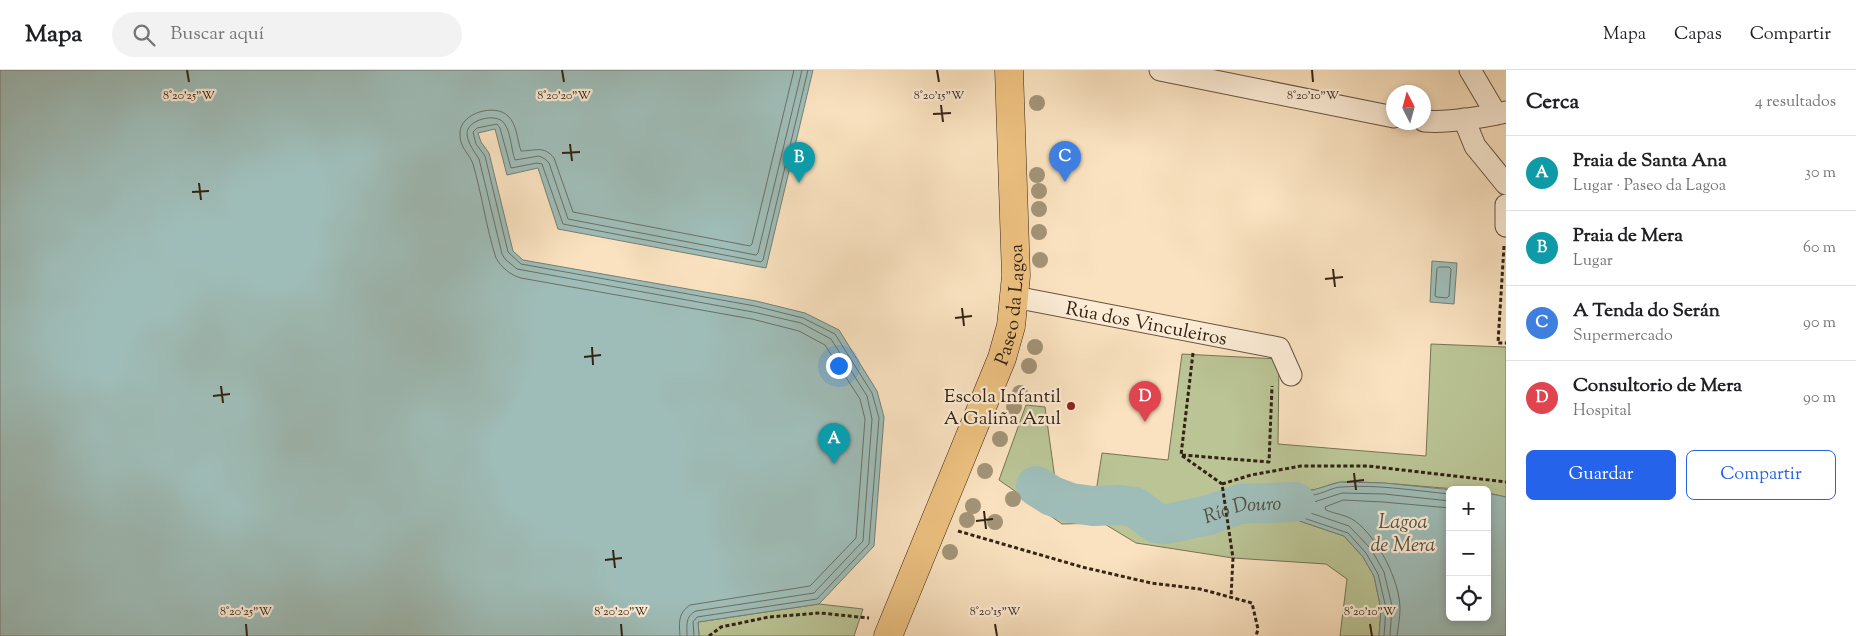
<!DOCTYPE html>
<html lang="es">
<meta charset="utf-8">
<style>
:root{--surface:#fff;--page:#f2f2f2;--text:#202124;--muted:#757577;--line:#e0e0e0;--accent:#2563eb}
body{margin:0;font-family:"Sorts Mill Goudy",serif;background:var(--page);color:var(--text)}
.controls{position:absolute;right:15px;bottom:15px;display:grid;overflow:hidden;border-radius:8px;box-shadow:0 2px 8px #0003}
.controls button{width:45px;height:45px;display:grid;place-items:center;padding:0;border:0;border-bottom:1px solid var(--line);background:var(--surface);color:var(--text);font:25px sans-serif}
.compass{position:absolute;left:1386px;top:15px;width:45px;height:45px;border-radius:50%;background:var(--surface);box-shadow:0 2px 8px #0003;rotate:354deg}
.you{position:absolute;left:838px;top:295px;width:18px;height:18px;margin:-12px;border:4px solid #fff;border-radius:50%;background:#1a73e8;box-shadow:0 0 0 8px #1a73e833}
.badge{display:grid;place-items:center;width:32px;height:32px;border-radius:50%;background:var(--accent);color:#fff;font-size:16px;font-weight:700}
.pin{position:absolute;translate:-50% -41px;filter:drop-shadow(0 1px 2px #0008)}
.pin::after{content:'';position:absolute;top:26px;width:18px;height:15px;background:inherit;clip-path:polygon(0 0,100% 0,50% 100%)}
.list{margin:0;padding:0;list-style:none}
h2{display:flex;justify-content:space-between;align-items:center;height:65px;margin:0;padding:0 20px;font-size:21px}
h2 small{font-size:16px;font-weight:400;color:var(--muted)}
.list li{display:grid;grid-template-columns:32px 1fr auto;gap:15px;align-items:center;box-sizing:border-box;height:75px;padding:0 20px;border-top:1px solid var(--line)}
.list b{display:block;font-size:19px;white-space:nowrap}
.list p{margin:0;font-size:16px;white-space:nowrap;color:var(--muted)}
.list em{font-size:16px;font-style:normal;color:var(--muted)}
.actions{display:flex;gap:10px;padding:15px 20px}
.actions a{flex:1;padding:11px 0;border:1px solid var(--accent);border-radius:8px;text-align:center;font-size:18px;color:var(--accent)}
.actions .main{background:var(--accent);color:#fff}
.icon{flex:none;width:28px;height:28px;fill:none;stroke:currentColor;stroke-width:2;stroke-linecap:round;stroke-linejoin:round}
.map{position:relative;flex:none;width:1506px;height:566px;overflow:hidden}
header{display:flex;align-items:center;gap:30px;box-sizing:border-box;height:70px;padding:0 25px;background:var(--surface);border-bottom:1px solid var(--line)}
header strong{font-size:24px}
nav{display:flex;gap:28px;margin-inline-start:auto;font-size:18px}
.search{width:350px;height:45px;background:var(--page);display:flex;align-items:center;gap:12px;box-sizing:border-box;padding:0 18px;border-radius:28px;color:var(--muted);font-size:19px}
main{display:flex}
aside{flex:1;background:var(--surface)}
.map>svg:first-child{display:block}
.green{fill:#bac495;stroke:#777454}
.water{fill:#9fbdb8;stroke:#747f76}
.lines{fill:none;stroke-linecap:round;stroke-linejoin:round}
.shore{stroke:#6a7066;stroke-width:1}
.river{stroke:#9fbdb8;stroke-width:40}
.minor-casing{stroke:#66533f;stroke-width:23}
.major-casing{stroke:#342314;stroke-width:29}
.path{stroke:#342314;stroke-width:3;stroke-dasharray:4 2.5;stroke-linecap:butt}
.minor{stroke:#fcecd6;stroke-width:21}
.major{stroke:#edc180;stroke-width:28}
.tree{fill:#a39377}
.ticks{fill:none;stroke:#342314;stroke-width:2}
.poi-dot{fill:#8f2418;stroke:#fcecd6;stroke-width:2}
.labels{text-anchor:middle;stroke-width:4.5;stroke-linejoin:round;paint-order:stroke}
.street-label{font-size:19px;fill:#342314;stroke:#fcecd6}
.poi-label{font-size:19px;fill:#342314;stroke:#fcecd6;text-anchor:end}
.water-label{font-size:20px;font-style:italic;fill:#545145;stroke:#fcecd6}
.ticks-label{font-size:12px;text-anchor:middle;fill:#342314;stroke:#fcecd6;stroke-width:4.5;stroke-linejoin:round;paint-order:stroke}
</style>
<header>
<strong>Mapa</strong>
<div class="search"><svg class="icon" aria-label="search" viewBox="0 0 24 24"><circle cx="10" cy="10" r="6"/><path d="M15 15l6 6"/></svg>Buscar aquí</div>
<nav><a>Mapa</a><a>Capas</a><a>Compartir</a></nav>
</header>
<main>
<div class="map">
<svg width="1506" height="566" viewBox="0 0 1506 566">
<rect width="100%" height="100%" fill="#fae2c0"/>
<filter id="stains"><feTurbulence type="fractalNoise" baseFrequency=".004" numOctaves="4"/><feColorMatrix values="0 0 0 0 .2 0 0 0 0 .09 0 0 0 0 .02 0 0 0 .5 -.17"/></filter>
<radialGradient id="worn" r=".72"><stop offset=".6" stop-color="#630" stop-opacity="0"/><stop offset="1" stop-color="#630" stop-opacity=".3"/></radialGradient>
<!-- green -->
<path class="green" d="M 1431,274 L 1506,277 L 1506,427 L 1487,423 L 1487,420 C 1439,420 1391,411 1343,412 C 1332,412 1321,420 1310,420 C 1283,421 1265,420 1239,429 L 1241,440 L 1273,442 L 1344,466 L 1363,487 L 1374,506 L 1381,539 L 1379,566 L 1340,566 L 1347,509 L 1326,494 L 1233,488 L 1136,473 L 1103,453 L 1062,454 L 999,410 L 1026,335 L 1045,337 L 1055,409 L 1096,422 L 1102,383 L 1168,390 L 1182,284 L 1279,289 L 1278,374 L 1426,386 Z
M 819,534 L 863,539 L 854,566 L 699,566 L 698,552 Z"/>
<!-- water -->
<path class="water" d="M 0,0 L 813,0 L 766,198 L 558,159 L 538,98 L 507,105 L 495,59 L 478,63 L 481,72 L 489,83 L 513,181 L 523,190 L 756,231 L 805,243 L 839,260 L 877,321 L 884,347 L 874,476 L 819,534 L 698,552 L 699,566 L 0,566 Z
M 1432,191 L 1457,193 L 1454,234 L 1430,232 Z
M 1340,412 L 1384,413 L 1453,420 L 1450,420 L 1450,547 L 1487,547 L 1487,423 L 1506,427 L 1506,566 L 1379,566 L 1381,539 L 1374,506 L 1363,487 L 1344,466 L 1273,442 L 1241,440 L 1239,429 L 1258,422 L 1285,420 L 1313,420 Z"/>
<g class="lines">
<!-- shore -->
<path class="shore" d="M 1439,197 L 1449,197 L 1451,199 L 1449,226 L 1447,228 L 1437,227 L 1435,226 L 1437,199 Z
M 680,566 C 679,553 678,543 690,535 L 810,516 L 856,468 L 865,349 L 860,329 L 825,275 L 799,261 L 752,249 L 521,208 C 510,205 501,197 496,188 C 486,157 482,125 473,94 C 469,83 459,77 460,63 C 460,43 495,33 508,46 C 517,54 517,70 521,81 C 534,81 544,75 554,88 L 573,142 L 750,176 L 752,174 L 794,0
M 687,566 C 687,556 685,546 696,541 L 814,523 L 863,471 L 872,349 L 867,326 L 831,269 L 801,253 L 753,242 L 517,199 L 505,189 L 502,184 L 479,89 C 474,81 468,74 467,64 C 466,50 496,42 504,53 C 511,62 511,79 515,90 L 539,86 L 545,89 L 549,93 L 568,149 L 756,185 L 758,183 L 802,0
M 694,566 L 693,552 L 697,547 L 817,529 L 869,474 L 879,348 L 872,323 L 835,264 L 803,248 L 755,236 L 521,194 L 508,182 L 485,86 L 476,74 L 473,62 L 477,58 L 497,54 L 500,58 L 511,98 L 537,93 L 542,94 L 563,154 L 761,192 L 763,190 L 808,0
M 1384,566 L 1386,538 L 1378,504 L 1366,483 L 1348,463 L 1274,438 L 1250,435 L 1248,432 C 1267,421 1292,428 1313,425 C 1323,424 1332,417 1342,417 C 1375,414 1417,421 1450,424
M 1390,566 L 1392,536 L 1384,502 L 1371,479 L 1349,456 L 1290,436 L 1288,433 L 1290,431 L 1314,432 L 1342,423 L 1384,424 L 1450,431
M 1397,566 C 1398,557 1400,548 1400,539 C 1400,511 1378,468 1355,451 C 1347,445 1335,444 1326,440 L 1325,437 L 1343,430 L 1383,432 L 1450,438"/>
<!-- river -->
<path class="river" id="s1" d="M 1036,416 L 1052,426 L 1071,433 L 1093,436 L 1120,435 L 1135,437 L 1156,453 L 1167,454 L 1209,445 L 1240,434 L 1295,432"/>
<!-- minor casing -->
<g class="minor-casing">
<g id="minor">
<path d="M 1160,0 L 1394,47"/>
<path d="M 1470,0 L 1496,44"/>
<path d="M 1464,49 L 1475,76 L 1506,114"/>
<path d="M 1424,51 C 1451,53 1479,48 1506,42"/>
<path d="M 1506,135 L 1506,156"/>
<path id="s2" d="M 1015,227 L 1279,278 L 1291,305"/>
</g>
</g>
<!-- major casing -->
<g class="major-casing">
<g id="major">
<path id="s3" d="M 888,566 L 1002,288 L 1011,256 L 1016,206 L 1009,0"/>
</g>
</g>
<!-- path -->
<path class="path" d="M 1504,176 L 1498,273 L 1506,273
M 1193,283 L 1181,385 L 1222,414 L 1233,488 L 1231,527
M 1182,385 L 1269,392 L 1272,316
M 1222,414 L 1251,405 L 1301,396 L 1368,396 L 1506,412
M 958,461 L 1082,497 L 1151,513 L 1200,519 L 1252,533 L 1258,559 L 1256,566
M 709,566 L 721,557 L 769,547 L 820,543 L 869,548"/>
<!-- minor -->
<use href="#minor" class="minor"/>
<!-- major -->
<use href="#major" class="major"/>
</g>
<!-- trees -->
<g class="tree">
<circle cx="1037" cy="33" r="8"/>
<circle cx="1037" cy="105" r="8"/>
<circle cx="1039" cy="121" r="8"/>
<circle cx="1039" cy="139" r="8"/>
<circle cx="1039" cy="162" r="8"/>
<circle cx="1040" cy="190" r="8"/>
<circle cx="1035" cy="277" r="8"/>
<circle cx="1029" cy="296" r="8"/>
<circle cx="1020" cy="323" r="8"/>
<circle cx="1014" cy="337" r="8"/>
<circle cx="1000" cy="369" r="8"/>
<circle cx="985" cy="401" r="8"/>
<circle cx="1013" cy="429" r="8"/>
<circle cx="973" cy="436" r="8"/>
<circle cx="967" cy="450" r="8"/>
<circle cx="995" cy="452" r="8"/>
<circle cx="950" cy="482" r="8"/>
</g>
<!-- ticks -->
<path class="ticks" d="M 187,0 L 189,12M 562,0 L 564,12M 937,0 L 939,12M 1312,0 L 1313,12M 941,35 L 943,52M 933,44 L 951,43M 570,74 L 572,91M 562,83 L 580,82M 199,113 L 201,130M 192,122 L 209,121M 1333,199 L 1335,217M 1325,209 L 1343,207M 962,238 L 964,256M 955,248 L 972,246M 592,277 L 593,295M 584,287 L 601,285M 221,316 L 223,333M 213,326 L 230,324M 1354,403 L 1356,420M 1347,412 L 1364,410M 984,441 L 986,459M 976,451 L 993,449M 613,480 L 615,498M 605,490 L 622,488M 246,554 L 247,566M 621,554 L 622,566M 995,554 L 997,566M 1370,554 L 1372,566"/>
<!-- markers -->
<circle class="poi-dot" cx="1071" cy="336" r="5"/>
<g class="labels">
<!-- street labels -->
<g class="street-label">
<text dy="7" stroke="none"><textPath href="#s3" startOffset="355">Paseo da Lagoa</textPath></text>
<text dy="7" stroke="none"><textPath href="#s2" startOffset="134">Rúa dos Vinculeiros</textPath></text>
</g>
<!-- poi labels -->
<g class="poi-label">
<text x="1061" y="332">Escola Infantil<tspan x="1061" dy="22">A Galiña Azul</tspan></text>
</g>
<!-- water labels -->
<g class="water-label">
<text dy="7" stroke="none"><textPath href="#s1" startOffset="218">Río Douro</textPath></text>
<text x="1403" y="458">Lagoa<tspan x="1403" dy="23">de Mera</tspan></text>
</g>
</g>
<g class="ticks-label">
<text x="189" y="29">8°20'25"W</text>
<text x="564" y="29">8°20'20"W</text>
<text x="939" y="29">8°20'15"W</text>
<text x="1313" y="29">8°20'10"W</text>
<text x="246" y="545">8°20'25"W</text>
<text x="621" y="545">8°20'20"W</text>
<text x="995" y="545">8°20'15"W</text>
<text x="1370" y="545">8°20'10"W</text>
</g>
<rect width="100%" height="100%" filter="url(#stains)"/>
<rect width="100%" height="100%" fill="url(#worn)"/>
</svg>
<div class="controls">
<button>+</button>
<button>−</button>
<button><svg class="icon" aria-label="locate" viewBox="0 0 24 24"><circle cx="12" cy="12" r="6"/><path d="M12 2v4M12 18v4M2 12h4M18 12h4"/></svg></button>
</div>
<svg class="compass" viewBox="-18 -18 36 36"><path d="M0-13l5 13h-10z" fill="#e53935"/><path d="M0 13l5-13h-10z" fill="#757577"/></svg>
<div class="you"></div>
<div class="pin badge" style="left:834px;top:394px;background:#0f9aa8">A</div>
<div class="pin badge" style="left:799px;top:113px;background:#0f9aa8">B</div>
<div class="pin badge" style="left:1065px;top:112px;background:#3f7fe0">C</div>
<div class="pin badge" style="left:1145px;top:352px;background:#e0444e">D</div>
</div>
<aside>
<h2>Cerca<small>4 resultados</small></h2>
<ul class="list">
<li><span class="badge" style="background:#0f9aa8">A</span><div><b>Praia de Santa Ana</b><p>Lugar · Paseo da Lagoa</p></div><em>30 m</em></li>
<li><span class="badge" style="background:#0f9aa8">B</span><div><b>Praia de Mera</b><p>Lugar</p></div><em>60 m</em></li>
<li><span class="badge" style="background:#3f7fe0">C</span><div><b>A Tenda do Serán</b><p>Supermercado</p></div><em>90 m</em></li>
<li><span class="badge" style="background:#e0444e">D</span><div><b>Consultorio de Mera</b><p>Hospital</p></div><em>90 m</em></li>
</ul>
<div class="actions"><a class="main">Guardar</a><a>Compartir</a></div>
</aside>
</main>
